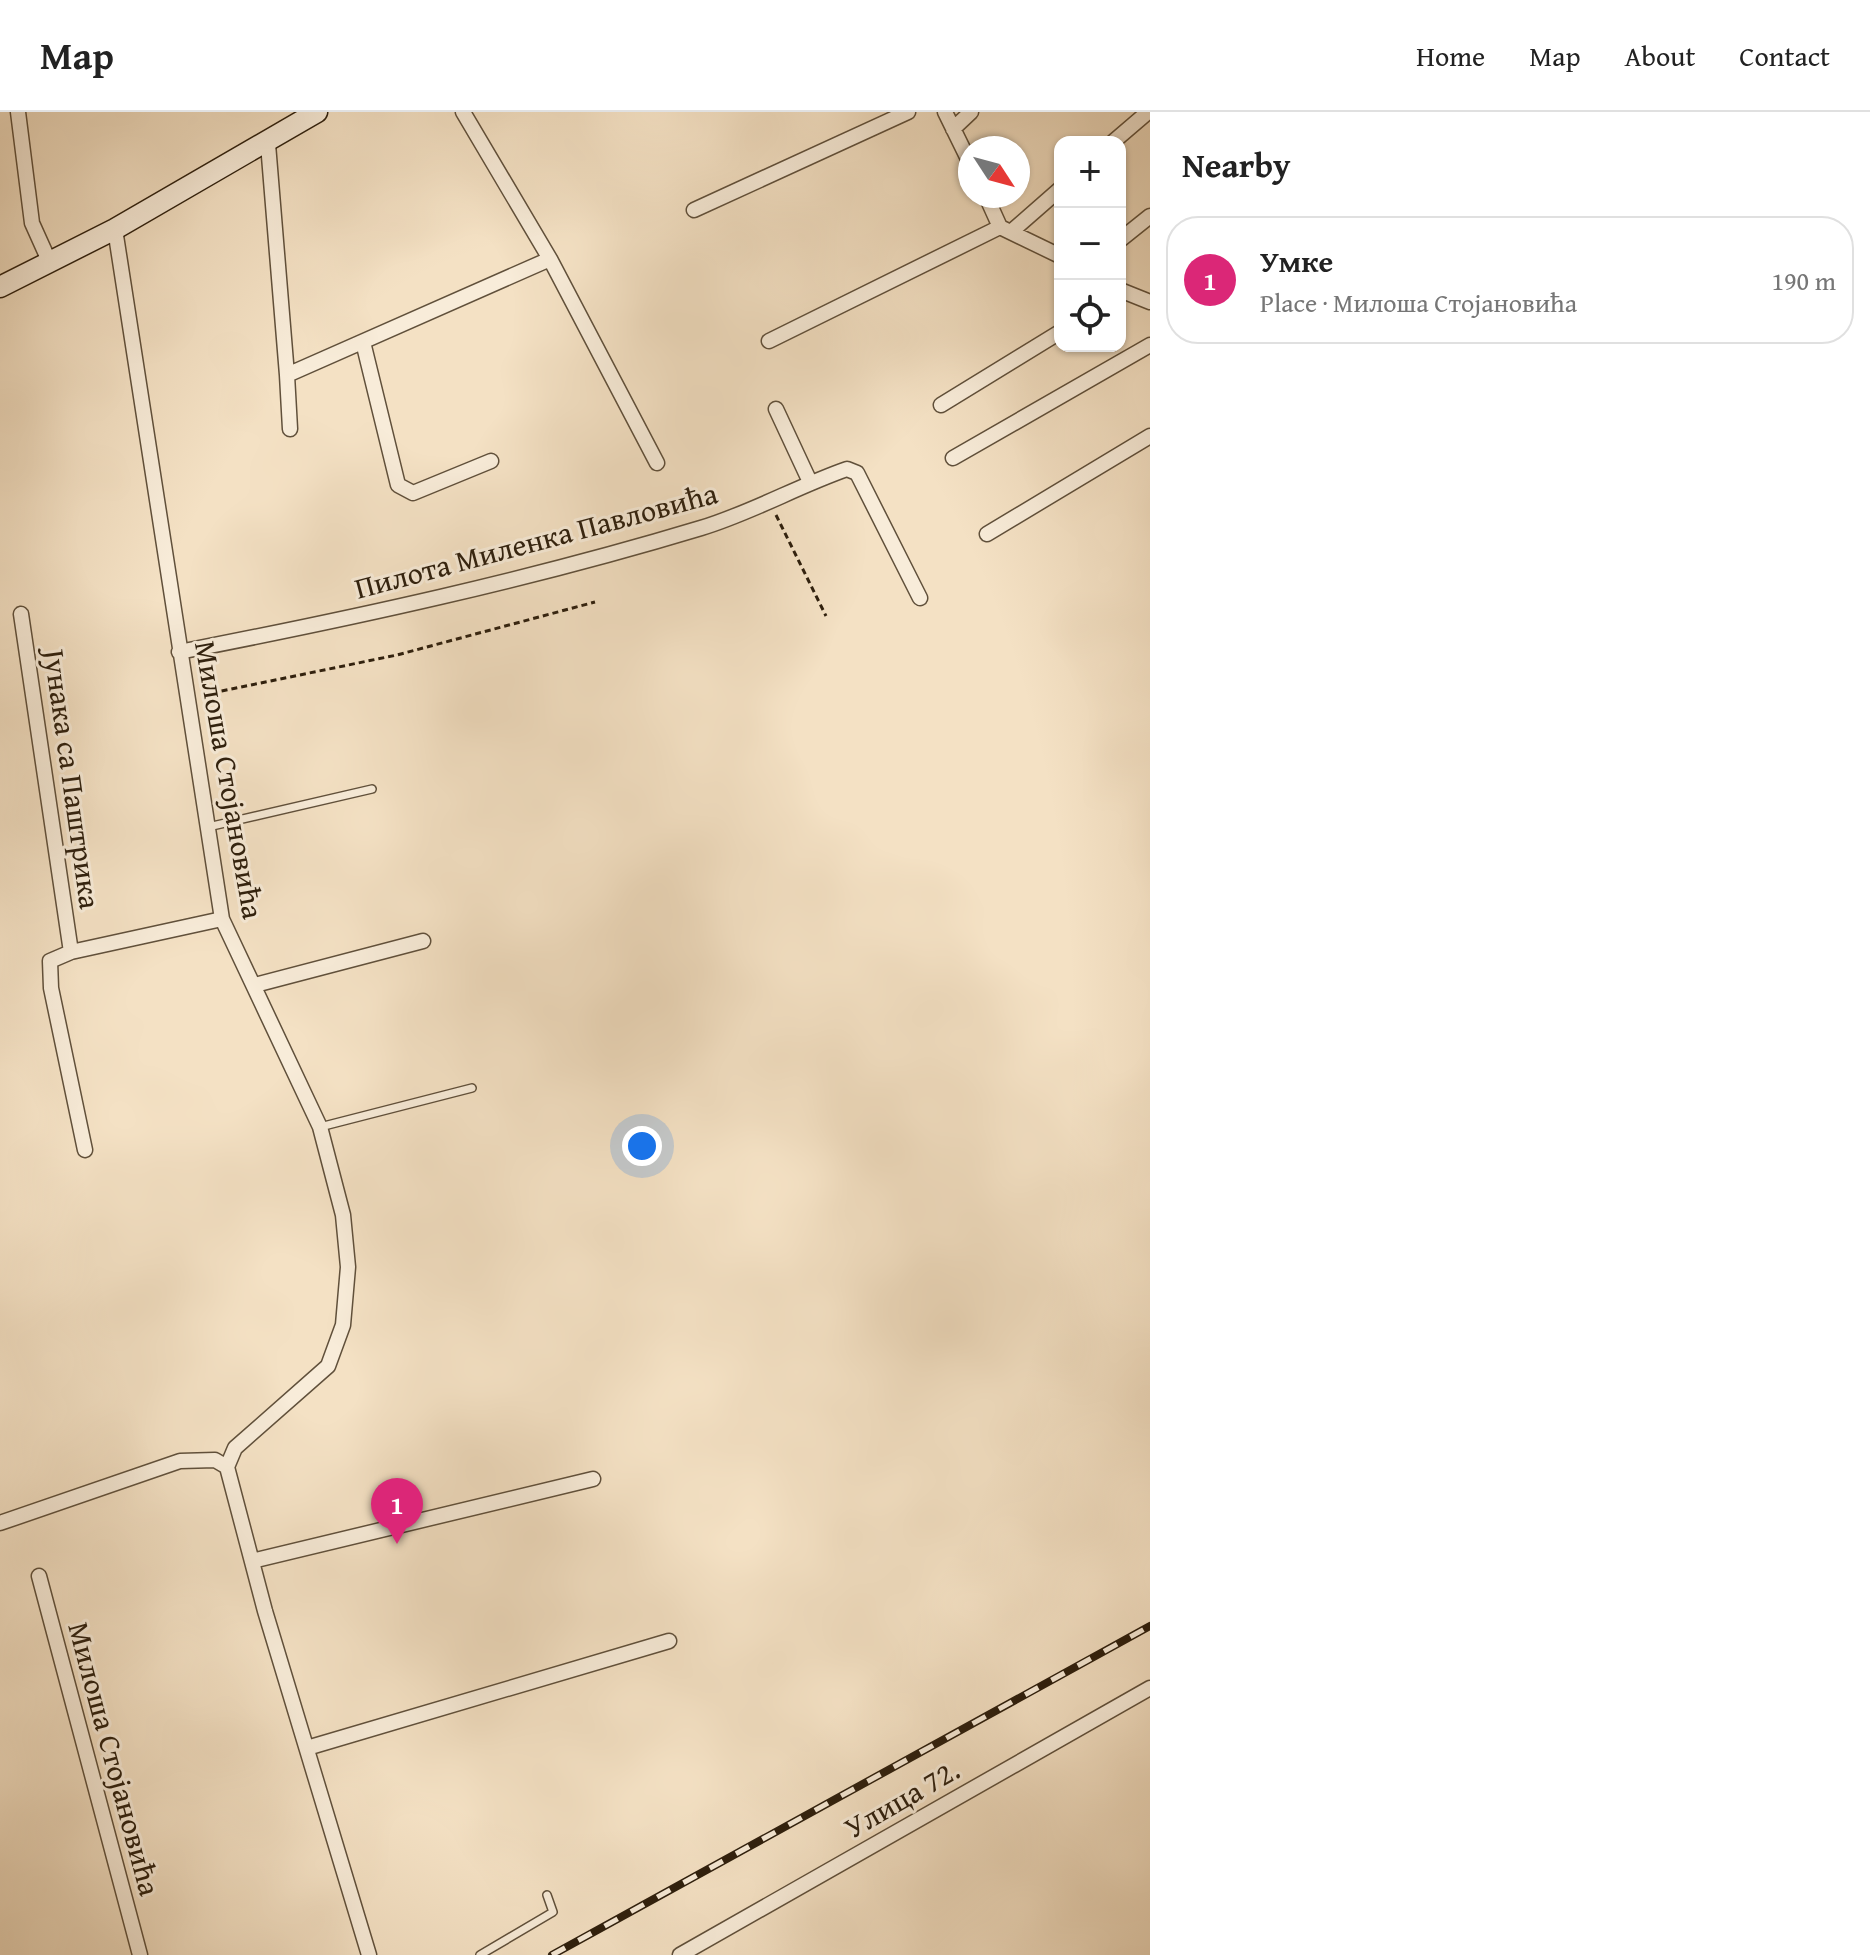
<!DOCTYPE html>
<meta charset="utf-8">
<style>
:root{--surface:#fff;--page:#f2f2f2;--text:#222;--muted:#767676;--line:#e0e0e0;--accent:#db2777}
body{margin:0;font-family:"Gentium Book Plus",serif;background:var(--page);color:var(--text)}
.controls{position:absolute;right:24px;top:24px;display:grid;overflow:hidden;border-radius:16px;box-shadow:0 2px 6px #0004}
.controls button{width:72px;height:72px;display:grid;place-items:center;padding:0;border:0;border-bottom:2px solid var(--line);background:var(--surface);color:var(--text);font:40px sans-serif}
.compass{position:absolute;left:958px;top:24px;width:72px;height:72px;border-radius:50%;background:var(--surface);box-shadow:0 2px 6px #0004;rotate:126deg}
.you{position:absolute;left:642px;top:1034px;width:28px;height:28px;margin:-20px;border:6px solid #fff;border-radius:50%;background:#1a73e8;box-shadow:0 0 0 12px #1a73e833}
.badge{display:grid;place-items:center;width:52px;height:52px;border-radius:50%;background:var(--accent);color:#fff;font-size:26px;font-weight:700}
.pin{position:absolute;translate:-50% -66px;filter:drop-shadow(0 2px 4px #0008)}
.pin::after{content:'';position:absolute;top:42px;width:28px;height:24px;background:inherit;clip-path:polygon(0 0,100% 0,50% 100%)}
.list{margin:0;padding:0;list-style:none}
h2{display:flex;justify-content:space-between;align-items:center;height:104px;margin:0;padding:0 32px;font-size:34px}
h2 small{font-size:26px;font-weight:400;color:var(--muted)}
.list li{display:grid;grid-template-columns:52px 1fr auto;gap:24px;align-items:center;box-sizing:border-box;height:128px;margin:0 16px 16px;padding:0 16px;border:2px solid var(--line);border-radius:32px}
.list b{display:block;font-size:30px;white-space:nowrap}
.list p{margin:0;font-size:26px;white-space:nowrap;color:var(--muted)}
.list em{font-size:26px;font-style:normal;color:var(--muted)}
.icon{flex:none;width:44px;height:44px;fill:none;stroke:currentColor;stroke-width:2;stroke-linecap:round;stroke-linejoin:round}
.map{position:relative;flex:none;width:1150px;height:1843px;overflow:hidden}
header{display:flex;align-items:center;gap:48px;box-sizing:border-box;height:112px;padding:0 40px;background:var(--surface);border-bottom:2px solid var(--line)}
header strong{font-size:38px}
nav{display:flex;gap:44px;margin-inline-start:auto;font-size:28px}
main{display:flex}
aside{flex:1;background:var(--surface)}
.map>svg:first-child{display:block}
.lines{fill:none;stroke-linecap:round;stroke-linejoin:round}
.service-casing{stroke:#60503b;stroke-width:10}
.minor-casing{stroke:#60503b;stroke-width:17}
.secondary-casing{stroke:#2e1f0d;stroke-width:23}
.path{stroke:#2e1f0d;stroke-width:3;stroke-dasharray:6 4;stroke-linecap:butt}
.service{stroke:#f8ecd9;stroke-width:7}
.minor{stroke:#f8ecd9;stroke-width:14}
.secondary{stroke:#f8ecd9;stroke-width:20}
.rail-casing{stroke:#2e1f0d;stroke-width:8}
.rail{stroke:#f8ecd9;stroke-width:5;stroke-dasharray:15;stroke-linecap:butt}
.labels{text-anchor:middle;stroke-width:6;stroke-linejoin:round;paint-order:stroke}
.street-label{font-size:30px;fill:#2e1f0d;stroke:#f8ecd9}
</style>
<header>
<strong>Map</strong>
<nav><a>Home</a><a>Map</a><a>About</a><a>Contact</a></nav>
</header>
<main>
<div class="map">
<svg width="1150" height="1843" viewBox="0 0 1150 1843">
<rect width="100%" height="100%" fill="#f4e1c4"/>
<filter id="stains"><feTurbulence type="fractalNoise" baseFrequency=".0025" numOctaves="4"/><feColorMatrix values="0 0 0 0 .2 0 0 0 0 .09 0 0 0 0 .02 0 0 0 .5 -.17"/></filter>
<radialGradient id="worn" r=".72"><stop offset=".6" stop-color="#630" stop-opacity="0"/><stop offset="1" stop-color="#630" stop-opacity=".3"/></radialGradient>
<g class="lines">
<!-- service casing -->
<g class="service-casing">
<path id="service" d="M 208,715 L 372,677
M 320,1015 L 472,976
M 480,1843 L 553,1800 L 547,1783"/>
</g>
<!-- minor casing -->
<g class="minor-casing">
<path id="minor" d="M 18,0 L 32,111 L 50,151
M 463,0 L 550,147 L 657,351
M 945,0 L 970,51
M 953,17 L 971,0
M 1113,30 L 1148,0
M 268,32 L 287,263 L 550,147
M 986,84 L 1000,115 L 1060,144
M 694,98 L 908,0
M 115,117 L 222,807 L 320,1015 L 343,1103 L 348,1155 L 343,1213 L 328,1254 L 235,1336 L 227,1355 L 265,1499 L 369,1843
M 1012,119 L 1060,77
M 1120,128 L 1150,104
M 1120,178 L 1150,190
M 769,229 L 1000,115
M 363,230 L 398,373 L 413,381 L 491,349
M 287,263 L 290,317
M 941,293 L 1060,220
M 776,297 L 810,370
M 953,346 L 1150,233
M 987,422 L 1150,324
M 21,502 L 71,840
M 179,540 C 354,506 529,468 701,416 C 751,401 798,374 847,357 L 857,361 L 920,486
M 255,873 L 423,829
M 85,1038 L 51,876 L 50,849 L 71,840 L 222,807
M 0,1411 L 180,1349 L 215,1348 L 227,1355
M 252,1449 L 593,1367
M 39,1464 L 140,1843
M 307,1636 L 669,1529
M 680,1843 L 1150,1576"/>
</g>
<!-- secondary casing -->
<g class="secondary-casing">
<path id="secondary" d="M 0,175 L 115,117 L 317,0"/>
</g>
<!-- path -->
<path class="path" d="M 776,403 L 826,504
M 202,583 L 397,543 L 595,490"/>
<!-- service -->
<use href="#service" class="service"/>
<!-- minor -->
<use href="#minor" class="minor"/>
<!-- secondary -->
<use href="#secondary" class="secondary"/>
<!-- rail casing -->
<g class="rail-casing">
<path id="rail" d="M 552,1843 L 1150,1514"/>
</g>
<!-- rail -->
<use href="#rail" class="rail"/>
</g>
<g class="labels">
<!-- street labels -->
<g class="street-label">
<text transform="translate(536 429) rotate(-15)" y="10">Пилота Миленка Павловића</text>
<text transform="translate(72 667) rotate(82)" y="10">Јунака са Паштрика</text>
<text transform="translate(229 668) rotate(80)" y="10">Милоша Стојановића</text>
<text transform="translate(114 1647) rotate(75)" y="10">Милоша Стојановића</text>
<text transform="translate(902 1687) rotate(-30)" y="10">Улица 72.</text>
</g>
</g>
<rect width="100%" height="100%" filter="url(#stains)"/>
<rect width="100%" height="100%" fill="url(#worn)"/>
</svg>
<div class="controls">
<button>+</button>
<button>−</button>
<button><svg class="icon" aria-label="locate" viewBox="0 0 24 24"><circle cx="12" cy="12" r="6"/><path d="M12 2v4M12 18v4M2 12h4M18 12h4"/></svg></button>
</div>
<svg class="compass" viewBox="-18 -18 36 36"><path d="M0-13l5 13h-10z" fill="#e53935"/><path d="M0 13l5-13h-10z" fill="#767676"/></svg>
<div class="you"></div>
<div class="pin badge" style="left:397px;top:1432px">1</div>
</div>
<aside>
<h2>Nearby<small></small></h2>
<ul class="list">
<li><span class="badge">1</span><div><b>Умке</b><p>Place · Милоша Стојановића</p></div><em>190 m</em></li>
</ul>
</aside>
</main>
